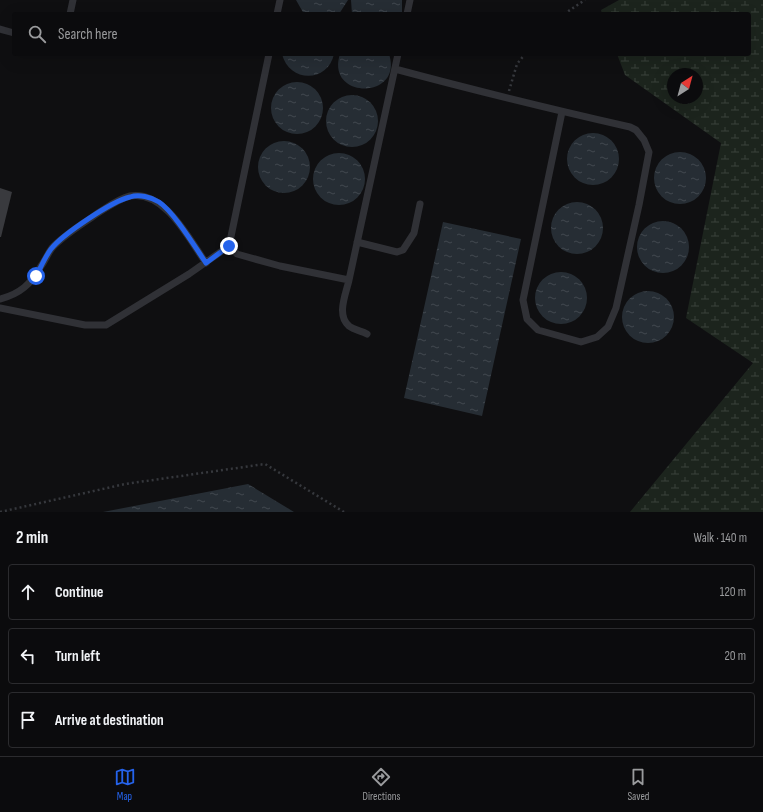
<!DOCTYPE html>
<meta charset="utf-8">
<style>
:root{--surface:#0b0b0d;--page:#19191b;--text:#f1f3f6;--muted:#9a9b9d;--line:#2b2b2e;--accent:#2563eb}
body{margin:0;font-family:"Sofia Sans Condensed",sans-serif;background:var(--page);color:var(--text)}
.compass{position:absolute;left:667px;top:68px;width:36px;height:36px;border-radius:50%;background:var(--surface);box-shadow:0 4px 16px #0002;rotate:36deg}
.stop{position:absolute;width:12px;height:12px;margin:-9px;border:3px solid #2563eb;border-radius:50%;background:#fff}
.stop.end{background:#2563eb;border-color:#fff;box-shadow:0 1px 4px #0008}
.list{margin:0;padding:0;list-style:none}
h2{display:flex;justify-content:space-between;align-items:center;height:52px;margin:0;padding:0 16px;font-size:17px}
h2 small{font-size:13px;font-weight:400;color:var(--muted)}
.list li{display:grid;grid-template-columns:26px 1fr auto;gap:12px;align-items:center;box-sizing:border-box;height:56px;margin:0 8px 8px;padding:0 8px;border:1px solid var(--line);border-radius:4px}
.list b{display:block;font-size:15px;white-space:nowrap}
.list em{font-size:13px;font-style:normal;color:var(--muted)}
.icon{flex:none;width:22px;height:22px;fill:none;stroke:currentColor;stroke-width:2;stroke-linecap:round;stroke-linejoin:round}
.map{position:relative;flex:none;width:763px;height:512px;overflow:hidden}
.search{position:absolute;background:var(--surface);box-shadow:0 4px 16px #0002;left:12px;right:12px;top:12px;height:44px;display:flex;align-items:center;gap:10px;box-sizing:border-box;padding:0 14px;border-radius:4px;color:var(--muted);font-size:15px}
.sheet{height:244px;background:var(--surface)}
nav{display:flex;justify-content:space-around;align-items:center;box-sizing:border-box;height:56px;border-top:1px solid var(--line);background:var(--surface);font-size:11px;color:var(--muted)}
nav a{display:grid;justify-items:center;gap:2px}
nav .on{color:var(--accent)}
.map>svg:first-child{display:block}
.wetland{fill:url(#wetland-marsh);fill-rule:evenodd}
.water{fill:url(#water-ripples)}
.building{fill:#393a3e}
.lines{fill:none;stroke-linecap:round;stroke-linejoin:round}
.path{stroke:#36383d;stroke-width:2.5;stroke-dasharray:2 3;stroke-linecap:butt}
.service{stroke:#303136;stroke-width:7}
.route{stroke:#2563eb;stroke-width:5}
</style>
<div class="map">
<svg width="763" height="512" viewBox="0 0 763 512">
<defs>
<pattern id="wetland-marsh" width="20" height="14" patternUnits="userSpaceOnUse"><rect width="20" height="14" fill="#1c241d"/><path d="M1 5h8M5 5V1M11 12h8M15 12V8" fill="none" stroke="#3a413b"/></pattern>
<pattern id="water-ripples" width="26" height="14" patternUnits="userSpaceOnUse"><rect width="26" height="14" fill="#262d34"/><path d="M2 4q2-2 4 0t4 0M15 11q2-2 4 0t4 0" fill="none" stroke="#42484f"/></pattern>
</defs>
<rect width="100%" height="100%" fill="#0f0f11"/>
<!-- wetland -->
<path class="wetland" d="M 619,0 L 763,0 L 763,512 L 630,512 L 753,363 L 686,318 L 721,143 L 625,75 L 617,54 L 749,54 L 749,14 L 602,14 L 601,10 ZM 673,74 L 697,74 L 697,98 L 673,98 Z"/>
<!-- water -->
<path class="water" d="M 296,0 L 348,0 L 339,14 L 304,14 Z
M 351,0 L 402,0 L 402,14 L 352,14 Z
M 282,54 L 334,54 C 328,83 289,83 282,54 Z
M 340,54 L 389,54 C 404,100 325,100 340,54 Z
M271 108a26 26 0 1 1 52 0a26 26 0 1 1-52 0Z
M326 121a26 26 0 1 1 52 0a26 26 0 1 1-52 0Z
M567 159a26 26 0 1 1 52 0a26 26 0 1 1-52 0Z
M258 167a26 26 0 1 1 52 0a26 26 0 1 1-52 0Z
M654 178a26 26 0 1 1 52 0a26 26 0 1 1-52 0Z
M313 179a26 26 0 1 1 52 0a26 26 0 1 1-52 0Z
M551 228a26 26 0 1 1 52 0a26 26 0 1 1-52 0Z
M637 247a26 26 0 1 1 52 0a26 26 0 1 1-52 0Z
M 443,222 L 521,239 L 482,416 L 404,398 Z
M535 298a26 26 0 1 1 52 0a26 26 0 1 1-52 0Z
M622 317a26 26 0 1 1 52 0a26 26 0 1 1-52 0Z
M 248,484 L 294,512 L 103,512 Z"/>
<!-- building -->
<path class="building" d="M 0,188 L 12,192 L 1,237 L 0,237 Z"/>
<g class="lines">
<!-- path -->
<path class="path" d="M 564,14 L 585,0
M 509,91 L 517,64 L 525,54
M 0,512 L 125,484 L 265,464 L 344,512"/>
<!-- service -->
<path class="service" d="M 70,14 L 73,0
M 277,14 L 280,0
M 407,14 L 410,0
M 0,29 L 14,33
M 395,69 C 473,90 551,109 630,127 L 636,130 L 644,140 L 649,152 L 639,205 L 616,308 L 608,327 L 597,337 L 581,342 L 538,330 L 527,319 L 523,300 L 562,112
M 357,242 L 397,252 L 403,250 L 414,233 L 420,204
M 229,246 L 237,254 L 280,266 L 349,280 L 398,54
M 349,280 C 346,294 336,315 349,326 C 354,330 362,331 367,334
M 0,299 C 20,294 31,284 41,266 C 45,261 48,253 52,248 C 65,234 83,224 98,213 C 108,207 118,199 130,196 C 165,190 189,239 206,263
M 0,308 L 85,325 L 106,325 L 189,274 L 229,246 L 269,54"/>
</g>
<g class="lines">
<!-- route -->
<path class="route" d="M 36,276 C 41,267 45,257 51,249 C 63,234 112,201 130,197 C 139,194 151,197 159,202 C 174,212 195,247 206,263 L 229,246"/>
</g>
</svg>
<svg class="compass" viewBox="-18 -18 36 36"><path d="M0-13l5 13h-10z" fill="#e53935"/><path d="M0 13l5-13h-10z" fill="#9a9b9d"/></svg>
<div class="stop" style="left:36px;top:276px"></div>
<div class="stop end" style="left:229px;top:246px"></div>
<div class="search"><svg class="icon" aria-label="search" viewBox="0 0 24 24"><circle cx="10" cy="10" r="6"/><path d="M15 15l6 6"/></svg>Search here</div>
</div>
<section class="sheet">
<h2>2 min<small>Walk · 140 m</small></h2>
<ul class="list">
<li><svg class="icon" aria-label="ahead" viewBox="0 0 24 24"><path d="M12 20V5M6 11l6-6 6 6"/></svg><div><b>Continue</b></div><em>120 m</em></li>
<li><svg class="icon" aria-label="left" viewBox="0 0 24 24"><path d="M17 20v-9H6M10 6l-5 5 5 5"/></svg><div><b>Turn left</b></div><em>20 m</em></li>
<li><svg class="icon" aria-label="arrive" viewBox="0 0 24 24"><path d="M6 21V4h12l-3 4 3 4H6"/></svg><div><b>Arrive at destination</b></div></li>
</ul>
</section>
<nav>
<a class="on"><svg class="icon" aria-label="map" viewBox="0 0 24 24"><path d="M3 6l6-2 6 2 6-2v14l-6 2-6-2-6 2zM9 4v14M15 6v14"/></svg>Map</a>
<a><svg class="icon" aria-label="directions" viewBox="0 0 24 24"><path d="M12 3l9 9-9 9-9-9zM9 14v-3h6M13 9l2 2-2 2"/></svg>Directions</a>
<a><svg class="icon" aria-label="saved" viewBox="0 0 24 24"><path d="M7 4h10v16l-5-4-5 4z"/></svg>Saved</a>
</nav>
